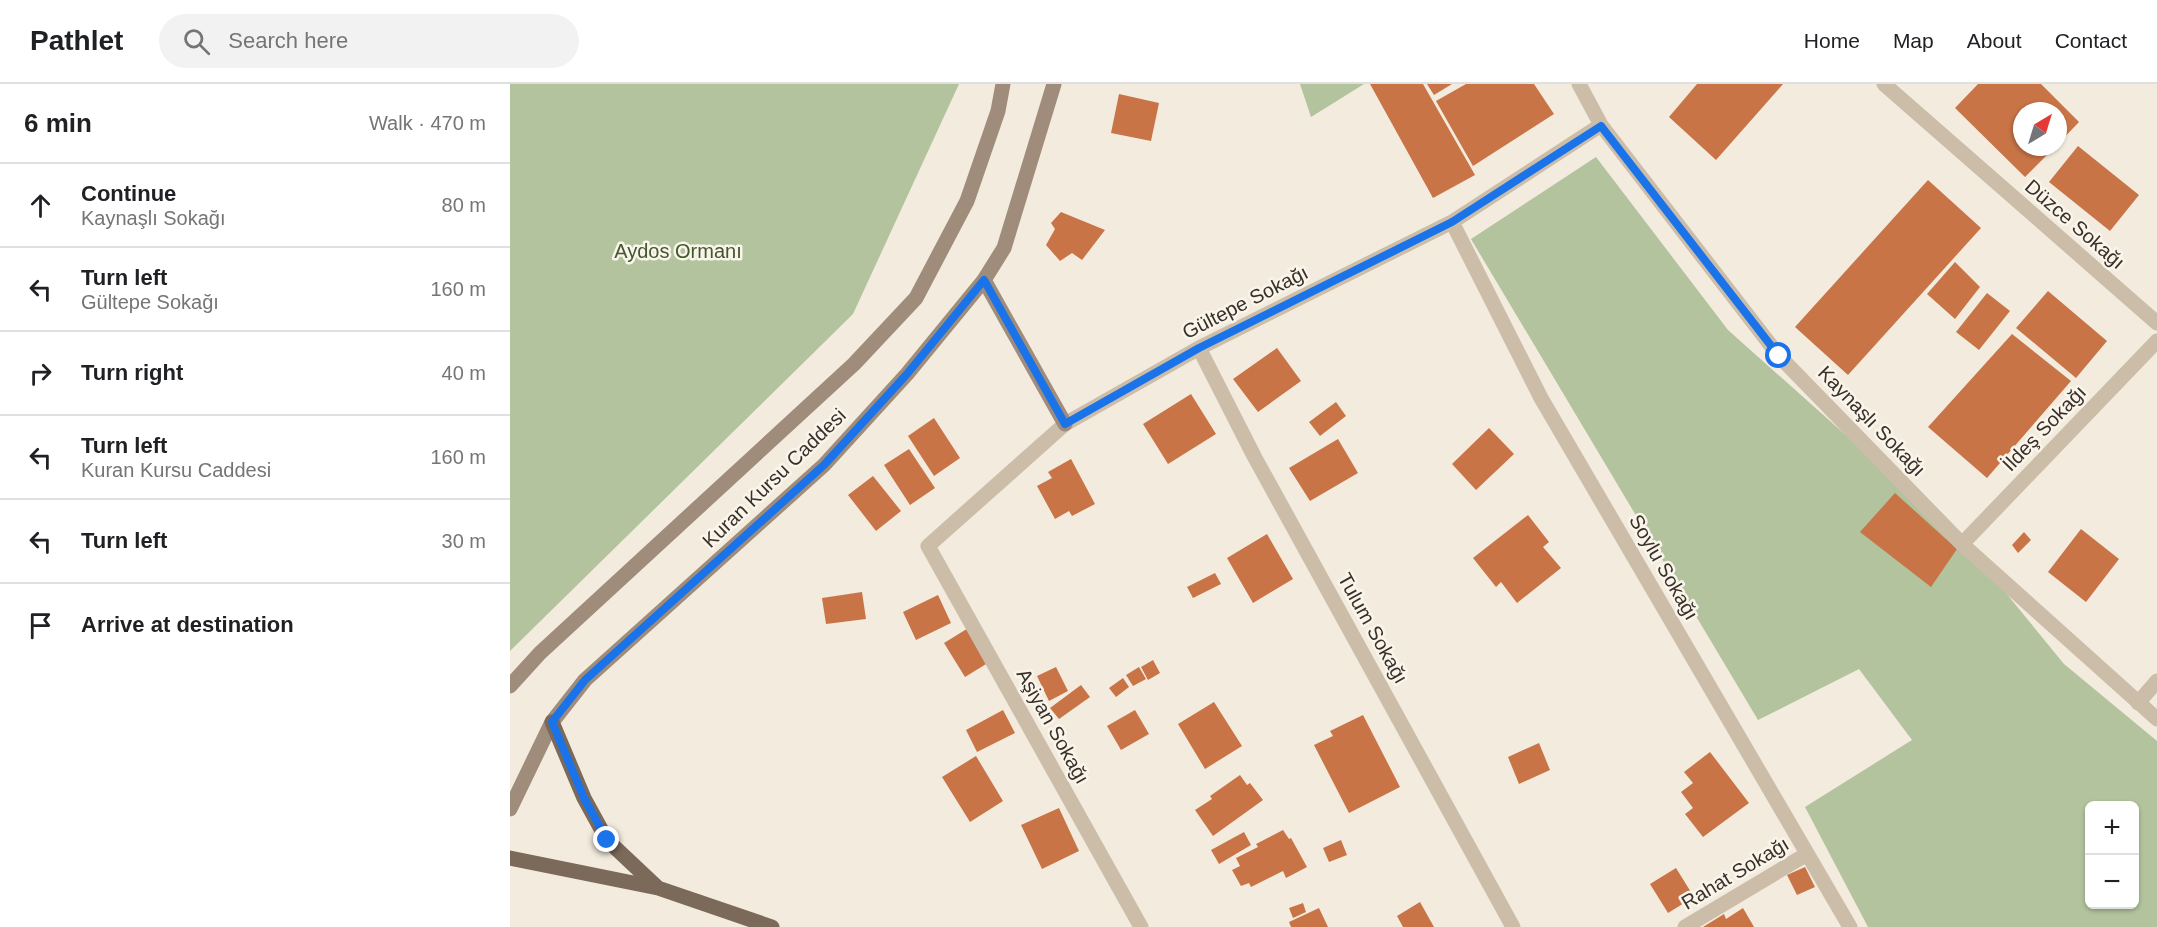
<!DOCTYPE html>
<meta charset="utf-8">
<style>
:root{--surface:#fff;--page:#f2f2f2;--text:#202124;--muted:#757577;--line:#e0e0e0}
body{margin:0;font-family:Helvetica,sans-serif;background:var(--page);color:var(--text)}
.controls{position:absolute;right:18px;bottom:18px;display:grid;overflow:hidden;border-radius:9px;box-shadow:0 2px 4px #0004}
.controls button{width:54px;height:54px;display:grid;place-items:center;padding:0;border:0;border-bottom:2px solid var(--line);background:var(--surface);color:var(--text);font:30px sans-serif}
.compass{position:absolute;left:1503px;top:18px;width:54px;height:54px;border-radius:50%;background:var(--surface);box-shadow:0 2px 4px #0004;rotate:38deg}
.stop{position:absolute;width:18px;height:18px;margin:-14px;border:4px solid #1a73e8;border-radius:50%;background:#fff}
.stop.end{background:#1a73e8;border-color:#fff;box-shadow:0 2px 6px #0008}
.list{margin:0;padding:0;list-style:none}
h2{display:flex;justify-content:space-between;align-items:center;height:78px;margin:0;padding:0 24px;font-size:26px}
h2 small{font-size:20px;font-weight:400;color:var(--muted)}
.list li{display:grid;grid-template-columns:39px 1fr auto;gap:18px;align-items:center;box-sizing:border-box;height:84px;padding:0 24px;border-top:2px solid var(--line)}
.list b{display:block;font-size:22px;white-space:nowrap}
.list p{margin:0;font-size:20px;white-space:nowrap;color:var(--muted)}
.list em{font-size:20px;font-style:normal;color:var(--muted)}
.icon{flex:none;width:33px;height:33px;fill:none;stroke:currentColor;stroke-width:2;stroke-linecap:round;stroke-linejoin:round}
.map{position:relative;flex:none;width:1647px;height:843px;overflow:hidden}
header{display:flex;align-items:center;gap:36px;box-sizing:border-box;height:84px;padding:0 30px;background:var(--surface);border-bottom:2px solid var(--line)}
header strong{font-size:28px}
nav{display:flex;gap:33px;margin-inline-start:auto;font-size:21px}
.search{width:420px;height:54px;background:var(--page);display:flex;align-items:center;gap:15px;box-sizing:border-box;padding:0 21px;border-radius:33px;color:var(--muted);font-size:22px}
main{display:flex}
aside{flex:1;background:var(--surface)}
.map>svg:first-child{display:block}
.green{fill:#b2c39d;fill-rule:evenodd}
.building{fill:#c87447}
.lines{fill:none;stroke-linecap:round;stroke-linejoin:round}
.minor{stroke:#ccbda9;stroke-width:15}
.secondary{stroke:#a08c7a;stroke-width:15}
.primary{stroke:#7b695a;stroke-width:15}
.route{stroke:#1a73e8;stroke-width:8}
.labels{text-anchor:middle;stroke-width:5;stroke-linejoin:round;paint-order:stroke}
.street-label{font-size:20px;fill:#393029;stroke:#faf5eb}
.park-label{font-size:20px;fill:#43582c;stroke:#faf5eb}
</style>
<header>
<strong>Pathlet</strong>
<div class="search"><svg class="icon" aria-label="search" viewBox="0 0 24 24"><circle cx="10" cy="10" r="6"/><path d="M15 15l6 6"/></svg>Search here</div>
<nav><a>Home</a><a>Map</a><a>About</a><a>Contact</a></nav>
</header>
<main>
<aside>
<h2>6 min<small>Walk · 470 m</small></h2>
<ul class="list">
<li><svg class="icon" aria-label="ahead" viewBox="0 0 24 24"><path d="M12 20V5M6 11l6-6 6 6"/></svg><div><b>Continue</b><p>Kaynaşlı Sokağı</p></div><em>80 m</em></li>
<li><svg class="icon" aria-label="left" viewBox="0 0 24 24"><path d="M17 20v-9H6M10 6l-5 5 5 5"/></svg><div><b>Turn left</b><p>Gültepe Sokağı</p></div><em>160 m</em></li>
<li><svg class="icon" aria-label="right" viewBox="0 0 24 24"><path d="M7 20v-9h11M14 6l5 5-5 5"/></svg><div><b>Turn right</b></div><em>40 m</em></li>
<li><svg class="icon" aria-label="left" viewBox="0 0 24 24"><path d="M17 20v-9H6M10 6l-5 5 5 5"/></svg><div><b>Turn left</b><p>Kuran Kursu Caddesi</p></div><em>160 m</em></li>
<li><svg class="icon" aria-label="left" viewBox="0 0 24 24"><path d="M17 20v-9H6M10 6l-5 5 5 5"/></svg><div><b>Turn left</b></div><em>30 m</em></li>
<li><svg class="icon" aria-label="arrive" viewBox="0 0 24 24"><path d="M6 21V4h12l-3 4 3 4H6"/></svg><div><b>Arrive at destination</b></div></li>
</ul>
</aside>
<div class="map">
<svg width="1647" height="843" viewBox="0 0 1647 843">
<rect width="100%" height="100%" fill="#f3ebde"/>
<!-- green -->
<path class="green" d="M 0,0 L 449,0 L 343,230 L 0,567 Z
M 790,0 L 854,0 L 801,33 Z
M 1086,73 L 1218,246 L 1450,453 L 1554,580 L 1647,657 L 1647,843 L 1358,843 L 1295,723 L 1402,656 L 1349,585 L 1248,636 L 961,155 ZM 1580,722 L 1624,722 L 1624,820 L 1580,820 Z"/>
<!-- building -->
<path class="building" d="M 860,0 L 913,0 L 965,91 L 923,114 Z
M 917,0 L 942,0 L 924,11 Z
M 956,0 L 1024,0 L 1044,30 L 963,82 L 926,17 Z
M 1187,0 L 1273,0 L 1206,76 L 1159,33 Z
M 1468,0 L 1531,0 L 1569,38 L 1548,60 L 1548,27 L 1512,27 L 1512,63 L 1545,63 L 1515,93 L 1445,24 Z
M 609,10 L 649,19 L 641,57 L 601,49 Z
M 1568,62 L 1629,111 L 1600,147 L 1539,98 Z
M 1418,96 L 1471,144 L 1338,291 L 1285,243 Z
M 551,128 L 595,146 L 572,176 L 562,169 L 550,177 L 536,161 L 545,145 L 541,139 Z
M 1445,178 L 1470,203 L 1445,235 L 1417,210 Z
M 1538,207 L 1597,257 L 1566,294 L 1506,244 Z
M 1477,209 L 1500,227 L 1469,266 L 1446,248 Z
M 1502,250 L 1561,297 L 1477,394 L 1418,343 Z
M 767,264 L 791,297 L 748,328 L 723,295 Z
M 681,310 L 706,350 L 658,380 L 633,340 Z
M 826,318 L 836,332 L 810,352 L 799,338 Z
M 424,334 L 450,374 L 424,392 L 398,352 Z
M 979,344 L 1004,370 L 966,406 L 942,380 Z
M 828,355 L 848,389 L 800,417 L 779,384 Z
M 399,365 L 425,404 L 400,421 L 374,381 Z
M 561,375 L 585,420 L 562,432 L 559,427 L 545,435 L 527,402 L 542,394 L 538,388 Z
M 363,392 L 391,427 L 366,447 L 338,411 Z
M 1385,409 L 1447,465 L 1421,503 L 1350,448 Z
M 1018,431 L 1039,458 L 1033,463 L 1051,484 L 1007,519 L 991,498 L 986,503 L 963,474 Z
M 1571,445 L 1609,475 L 1576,518 L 1538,488 Z
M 1514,448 L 1521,456 L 1508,469 L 1502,461 Z
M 757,450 L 783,495 L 743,519 L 717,474 Z
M 705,489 L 711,500 L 683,514 L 677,503 Z
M 352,508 L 356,535 L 316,540 L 312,514 Z
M 428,511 L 441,539 L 406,556 L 393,528 Z
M 460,543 L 481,577 L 455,593 L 434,559 Z
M 643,576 L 650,589 L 638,596 L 631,583 Z
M 546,583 L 558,607 L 539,617 L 527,592 Z
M 629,583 L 636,595 L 623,602 L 616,591 Z
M 613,594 L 619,603 L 606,613 L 599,604 Z
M 571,601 L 580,613 L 549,635 L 540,624 Z
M 704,618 L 732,662 L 695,685 L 668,640 Z
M 493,626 L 505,649 L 467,668 L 456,646 Z
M 625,626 L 639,650 L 611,666 L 597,642 Z
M 853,631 L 890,703 L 839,729 L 804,661 L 823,652 L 820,647 Z
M 1029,659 L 1040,686 L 1009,700 L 998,673 Z
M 1200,668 L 1239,719 L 1193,753 L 1175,730 L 1183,724 L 1171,708 L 1183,699 L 1174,688 Z
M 466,672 L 493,717 L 460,738 L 432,693 Z
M 730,691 L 737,701 L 740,699 L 753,716 L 703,752 L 685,726 L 702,715 L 700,712 Z
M 549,724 L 569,767 L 532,785 L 511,741 Z
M 773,746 L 779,755 L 781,754 L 797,783 L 776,794 L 773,787 L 741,803 L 739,799 L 731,802 L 722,786 L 730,782 L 726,774 L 748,763 L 746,760 Z
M 734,748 L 741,761 L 709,780 L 701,766 Z
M 831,756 L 837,771 L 819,778 L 813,764 Z
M 1295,783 L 1305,803 L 1287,811 L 1277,791 Z
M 1166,784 L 1184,813 L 1158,829 L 1140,800 Z
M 910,818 L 924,843 L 893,843 L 887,832 Z
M 793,819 L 796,828 L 783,834 L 779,824 Z
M 809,824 L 818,843 L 781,843 L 779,838 Z
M 1233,824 L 1244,843 L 1193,843 L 1214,830 L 1216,835 Z"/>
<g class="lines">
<!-- minor -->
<path class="minor" d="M 1069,0 L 1091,41 L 1269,272 L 1452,460 L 1647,635
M 1374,0 L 1647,239
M 942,138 L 1031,314 L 1340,843
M 689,264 L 744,372 L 1003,843
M 1452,460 L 1647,257
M 1628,619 L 1647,597
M 631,843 L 418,462 L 555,340 L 689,264 L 942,138 L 1091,41
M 1175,843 L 1297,770"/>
<!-- secondary -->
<path class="secondary" d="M 474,196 L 555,340
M 0,602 L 30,569 L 344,280 L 406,214 L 457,117 L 488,27 L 493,0
M 0,725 L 42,638 L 75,596 L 314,381 L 397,290 L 474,196 L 494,164 L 544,0"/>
<!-- primary -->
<path class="primary" d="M 42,638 L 74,714 L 97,756 L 148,804
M 0,774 L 148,804 L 262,843"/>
</g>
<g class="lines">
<!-- route -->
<path class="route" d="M 97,756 L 74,714 L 42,638 L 75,596 L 314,381 L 397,290 L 474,196 L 555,340 L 689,264 L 942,138 L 1091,42 L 1269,272"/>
</g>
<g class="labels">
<!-- street labels -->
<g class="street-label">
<text transform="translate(1565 140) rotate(41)" y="7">Düzce Sokağı</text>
<text transform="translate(735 218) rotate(-27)" y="7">Gültepe Sokağı</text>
<text transform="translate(1362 337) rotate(46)" y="7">Kaynaşlı Sokağı</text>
<text transform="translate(1534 344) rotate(-46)" y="7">İldeş Sokağı</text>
<text transform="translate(264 394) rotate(-44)" y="7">Kuran Kursu Caddesi</text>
<text transform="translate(1154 483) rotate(60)" y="7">Soylu Sokağı</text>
<text transform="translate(863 544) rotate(61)" y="7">Tulum Sokağı</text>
<text transform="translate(543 642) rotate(61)" y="7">Aşiyan Sokağı</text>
<text transform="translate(1225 789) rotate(-31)" y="7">Rahat Sokağı</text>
</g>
<!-- park labels -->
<g class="park-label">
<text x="168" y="174">Aydos Ormanı</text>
</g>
</g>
</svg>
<div class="controls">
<button>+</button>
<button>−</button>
</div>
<svg class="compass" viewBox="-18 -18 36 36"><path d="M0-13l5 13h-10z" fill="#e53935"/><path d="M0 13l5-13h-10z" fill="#757577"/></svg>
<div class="stop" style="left:1269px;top:272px"></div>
<div class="stop end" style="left:97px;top:756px"></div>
</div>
</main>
